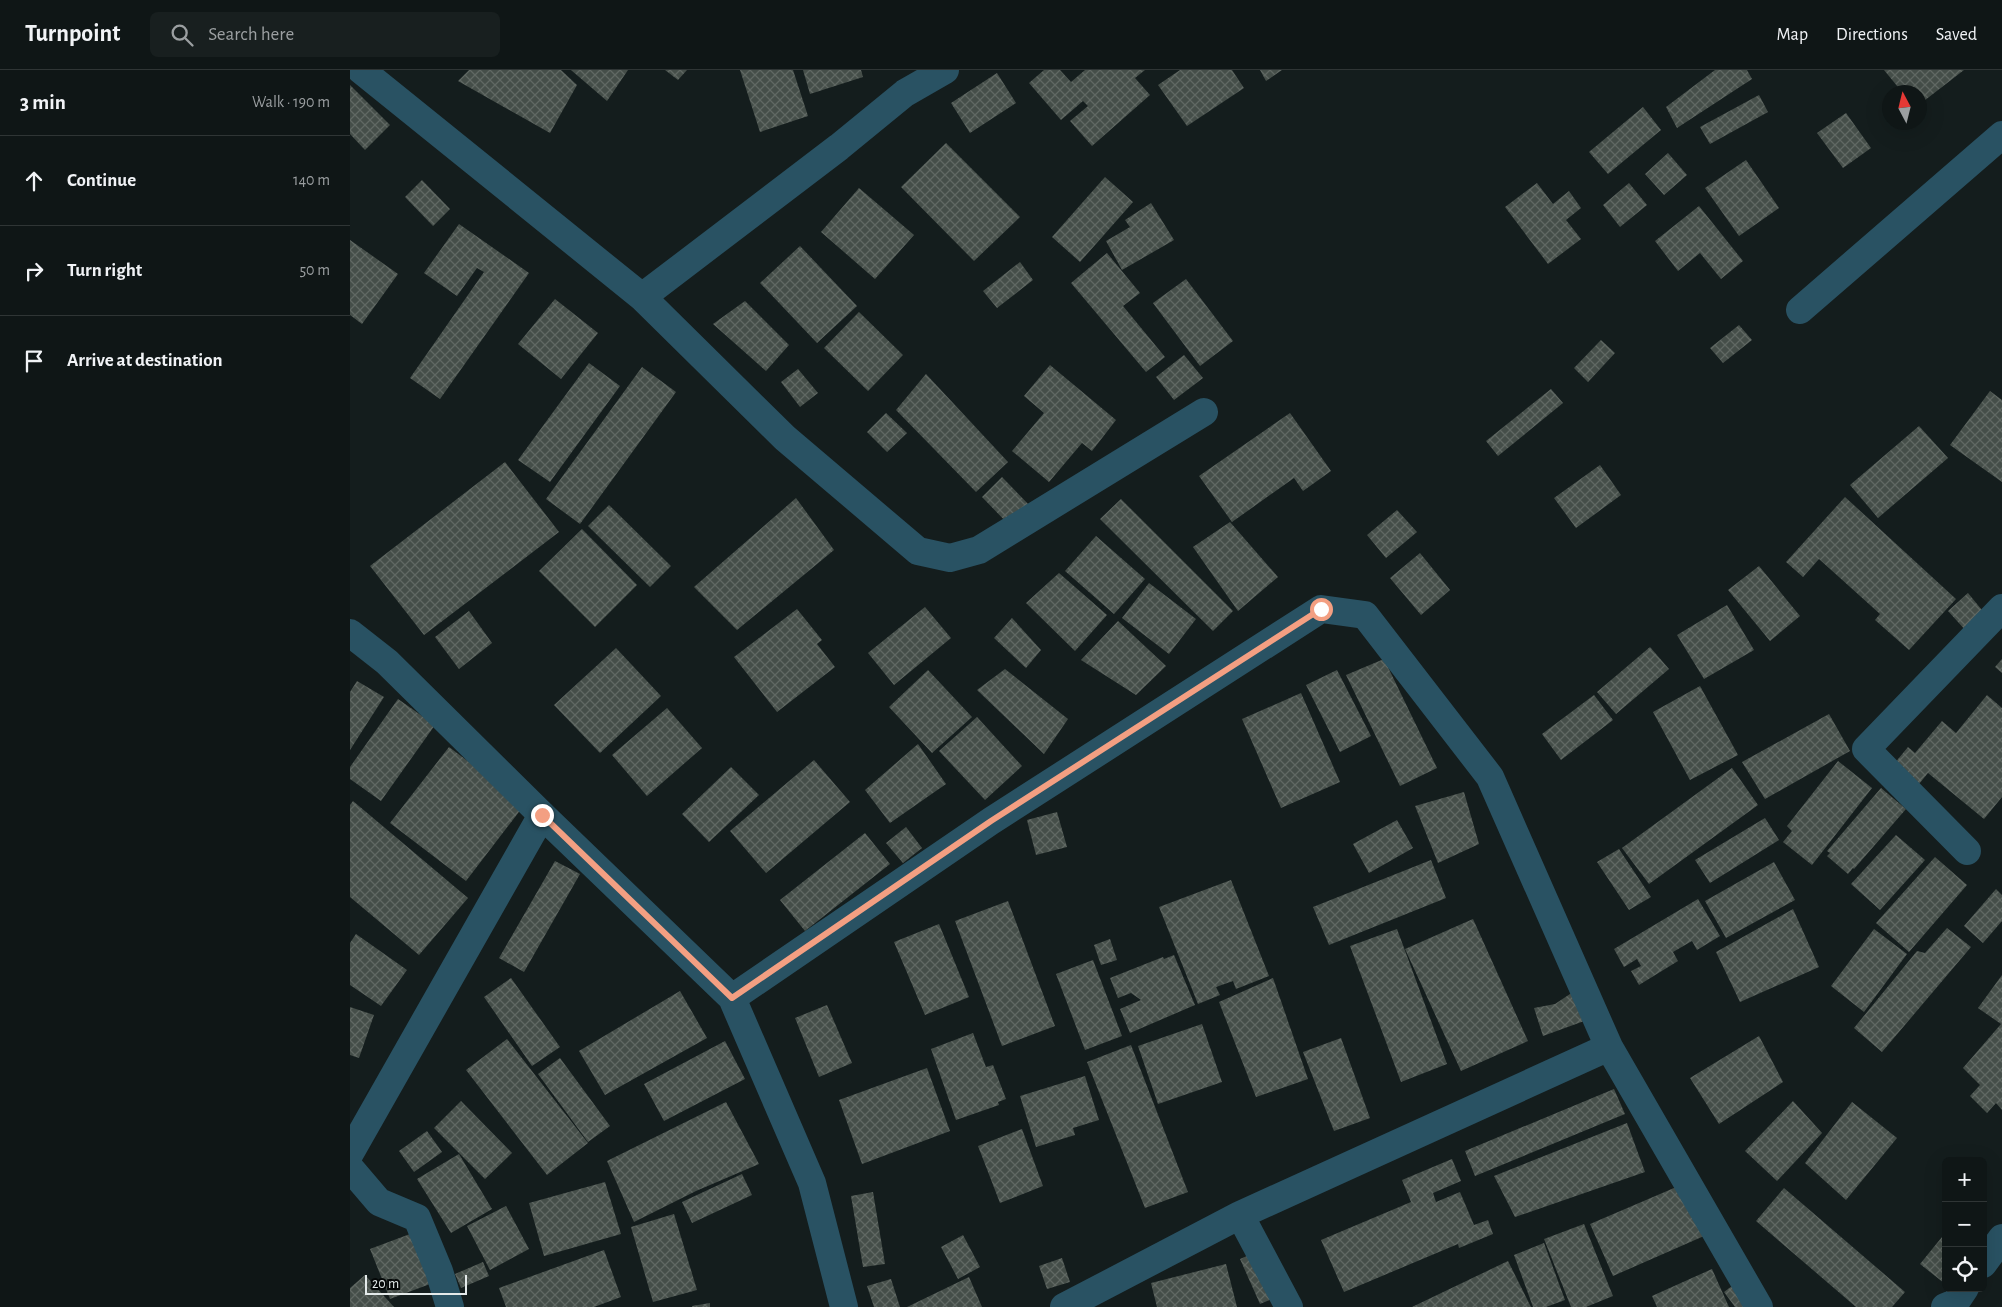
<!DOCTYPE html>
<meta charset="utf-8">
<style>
:root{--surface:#0f1616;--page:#181f1f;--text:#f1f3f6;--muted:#9b9fa1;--line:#2f3535}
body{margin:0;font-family:"Alegreya Sans",sans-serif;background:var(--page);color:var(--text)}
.controls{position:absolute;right:15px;bottom:15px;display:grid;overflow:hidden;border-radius:8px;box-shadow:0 5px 20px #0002}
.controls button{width:45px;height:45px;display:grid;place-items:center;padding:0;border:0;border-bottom:1px solid var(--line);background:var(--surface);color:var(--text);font:25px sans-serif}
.compass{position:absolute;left:1532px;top:15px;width:45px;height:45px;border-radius:50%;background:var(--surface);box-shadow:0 5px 20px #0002;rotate:353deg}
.scale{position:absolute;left:15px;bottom:12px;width:102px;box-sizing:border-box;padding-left:5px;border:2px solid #e4eaea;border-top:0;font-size:14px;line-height:18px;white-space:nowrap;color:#e4eaea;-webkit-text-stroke:4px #040707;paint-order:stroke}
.stop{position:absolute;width:15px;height:15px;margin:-11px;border:4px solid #f39f82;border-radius:50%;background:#fff}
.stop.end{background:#f39f82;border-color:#fff;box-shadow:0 1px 5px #0008}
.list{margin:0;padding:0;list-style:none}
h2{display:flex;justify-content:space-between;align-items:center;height:65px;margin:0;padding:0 20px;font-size:21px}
h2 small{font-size:16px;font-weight:400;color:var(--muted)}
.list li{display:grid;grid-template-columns:32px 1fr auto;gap:15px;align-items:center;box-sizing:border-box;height:90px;padding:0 20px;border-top:1px solid var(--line)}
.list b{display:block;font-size:19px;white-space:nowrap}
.list em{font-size:16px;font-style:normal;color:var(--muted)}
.icon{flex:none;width:28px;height:28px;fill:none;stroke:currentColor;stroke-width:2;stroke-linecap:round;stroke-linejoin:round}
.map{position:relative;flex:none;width:1652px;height:1237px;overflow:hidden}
header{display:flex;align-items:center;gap:30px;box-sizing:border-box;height:70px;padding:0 25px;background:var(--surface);border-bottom:1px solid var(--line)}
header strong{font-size:24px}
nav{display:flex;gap:28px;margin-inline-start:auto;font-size:18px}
.search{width:350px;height:45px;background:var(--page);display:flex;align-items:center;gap:12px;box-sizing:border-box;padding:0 18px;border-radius:8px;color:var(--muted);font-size:19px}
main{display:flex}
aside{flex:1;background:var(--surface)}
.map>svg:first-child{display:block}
.building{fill:url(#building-cross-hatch)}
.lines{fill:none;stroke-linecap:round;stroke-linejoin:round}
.minor{stroke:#295263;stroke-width:28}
.route{stroke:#f39f82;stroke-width:6}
</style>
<header>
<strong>Turnpoint</strong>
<div class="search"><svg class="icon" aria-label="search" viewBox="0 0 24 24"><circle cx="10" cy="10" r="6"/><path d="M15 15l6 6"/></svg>Search here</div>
<nav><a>Map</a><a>Directions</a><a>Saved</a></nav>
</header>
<main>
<aside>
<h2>3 min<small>Walk · 190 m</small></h2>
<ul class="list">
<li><svg class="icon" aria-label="ahead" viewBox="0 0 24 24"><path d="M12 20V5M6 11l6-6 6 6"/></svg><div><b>Continue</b></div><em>140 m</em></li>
<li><svg class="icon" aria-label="right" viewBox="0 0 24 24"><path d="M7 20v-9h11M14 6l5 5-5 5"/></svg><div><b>Turn right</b></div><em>50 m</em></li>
<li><svg class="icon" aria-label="arrive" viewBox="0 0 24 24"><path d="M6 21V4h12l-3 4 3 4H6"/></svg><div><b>Arrive at destination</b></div></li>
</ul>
</aside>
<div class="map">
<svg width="1652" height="1237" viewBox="0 0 1652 1237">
<defs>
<pattern id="building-cross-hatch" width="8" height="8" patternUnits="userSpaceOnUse" patternTransform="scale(1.25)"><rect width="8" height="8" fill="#454e49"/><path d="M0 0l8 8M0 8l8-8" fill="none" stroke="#606863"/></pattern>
</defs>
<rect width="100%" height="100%" fill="#141d1d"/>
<!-- building -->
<path class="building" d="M 119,0 L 211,0 L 227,15 L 200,63 L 108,11 Z
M 221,0 L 278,0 L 257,31 Z
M 315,0 L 337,0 L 328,10 Z
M 390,0 L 443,0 L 458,46 L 410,62 Z
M 453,0 L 511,0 L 513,7 L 460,24 Z
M 694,0 L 710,0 L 721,12 L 735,0 L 795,0 L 785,8 L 800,25 L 742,76 L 720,51 L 738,36 L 733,31 L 711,50 L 679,13 Z
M 830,0 L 882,0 L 894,18 L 837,56 L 808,15 Z
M 910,0 L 932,0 L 916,11 Z
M 1365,0 L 1397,0 L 1402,9 L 1327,58 L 1316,37 Z
M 1534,0 L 1614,0 L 1570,34 L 1570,22 L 1552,22 Z
M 647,3 L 666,33 L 620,63 L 601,33 Z
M 0,15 L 40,55 L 15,80 L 0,64 Z
M 1409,25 L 1418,42 L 1360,74 L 1350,57 Z
M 1293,37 L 1311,60 L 1258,104 L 1239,82 Z
M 1496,43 L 1521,78 L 1493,98 L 1467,63 Z
M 596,73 L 670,147 L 624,191 L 551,117 Z
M 1318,83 L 1337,105 L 1314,125 L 1295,104 Z
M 1396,90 L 1429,138 L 1389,166 L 1355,118 Z
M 755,107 L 783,132 L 730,192 L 702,167 Z
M 72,110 L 100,139 L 83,156 L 55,127 Z
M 1187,113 L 1203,134 L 1219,121 L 1231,138 L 1216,150 L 1231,169 L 1198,194 L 1155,137 Z
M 1279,113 L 1297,135 L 1270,157 L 1253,135 Z
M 509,118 L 564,165 L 525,209 L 471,162 Z
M 801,133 L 824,170 L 772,200 L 756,171 L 780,157 L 775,150 Z
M 1349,136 L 1393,191 L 1371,209 L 1350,183 L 1328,201 L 1305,171 Z
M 109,154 L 179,203 L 90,329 L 60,308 L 134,202 L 127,198 L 107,226 L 74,203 Z
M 0,170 L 48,204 L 12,254 L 0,245 Z
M 450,176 L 507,236 L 467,273 L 410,213 Z
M 757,183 L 790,223 L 773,236 L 815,287 L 796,302 L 721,213 Z
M 670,192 L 683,210 L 647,238 L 633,221 Z
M 836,209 L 883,271 L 850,296 L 803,233 Z
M 205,229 L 248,263 L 211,309 L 168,274 Z
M 395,231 L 439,275 L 416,301 L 363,254 Z
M 509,242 L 553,285 L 518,321 L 474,278 Z
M 1389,255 L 1402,270 L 1373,293 L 1360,278 Z
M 1251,270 L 1265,283 L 1238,312 L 1224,298 Z
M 834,285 L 853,308 L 824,330 L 806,307 Z
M 239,293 L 270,316 L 200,412 L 168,390 Z
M 700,295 L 766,350 L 742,381 L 732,373 L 699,412 L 662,381 L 694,343 L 674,326 Z
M 292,297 L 326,322 L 230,454 L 196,429 Z
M 448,299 L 468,323 L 450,337 L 431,312 Z
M 576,304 L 658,392 L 626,422 L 546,340 Z
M 1201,319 L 1213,333 L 1148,386 L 1136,371 Z
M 1640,321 L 1652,330 L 1652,412 L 1600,375 Z
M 536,343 L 557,363 L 537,382 L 517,362 Z
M 940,343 L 981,401 L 953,421 L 944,408 L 882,452 L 849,406 Z
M 1569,356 L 1598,388 L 1528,448 L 1500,415 Z
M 155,392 L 209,462 L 74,565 L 20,496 Z
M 1250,395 L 1271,425 L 1226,458 L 1204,428 Z
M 652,407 L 681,437 L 661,457 L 632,427 Z
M 1495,427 L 1606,529 L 1559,580 L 1525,550 L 1530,544 L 1469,489 L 1453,507 L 1436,492 Z
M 446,428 L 484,480 L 387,560 L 344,517 Z
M 771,429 L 883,541 L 863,561 L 750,449 Z
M 259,435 L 321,496 L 300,517 L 238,456 Z
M 1047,440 L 1067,462 L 1036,488 L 1017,465 Z
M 880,452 L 928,507 L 888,541 L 843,477 Z
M 232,459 L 287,515 L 245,557 L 189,501 Z
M 746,466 L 795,509 L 764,544 L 715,501 Z
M 1070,483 L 1100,520 L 1071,545 L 1040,508 Z
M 1409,496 L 1450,546 L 1420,571 L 1378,520 Z
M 709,503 L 757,545 L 725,581 L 676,533 Z
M 799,513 L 846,549 L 819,584 L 772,548 Z
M 1618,523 L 1636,545 L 1617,562 L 1598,541 Z
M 1377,535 L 1404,580 L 1354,609 L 1327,565 Z
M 575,537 L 601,568 L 544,615 L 518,583 Z
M 447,539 L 472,570 L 467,574 L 485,597 L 427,642 L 384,587 Z
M 119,541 L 142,573 L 109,599 L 85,567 Z
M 662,548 L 691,580 L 676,598 L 644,568 Z
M 768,551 L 816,596 L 786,625 L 731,590 Z
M 1300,577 L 1319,599 L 1266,644 L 1247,622 Z
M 266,578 L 311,626 L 250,683 L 204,635 Z
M 1034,589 L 1087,698 L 1050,716 L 996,605 Z
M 1652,589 L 1652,603 L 1645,597 Z
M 655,599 L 718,649 L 694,684 L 627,620 Z
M 578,600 L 622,647 L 582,683 L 539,637 Z
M 987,600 L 1021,666 L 990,682 L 956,615 Z
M 7,611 L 34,627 L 0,680 L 0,622 Z
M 1350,616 L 1388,685 L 1340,710 L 1303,642 Z
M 951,623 L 990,712 L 931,738 L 892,649 Z
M 1244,625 L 1263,650 L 1211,690 L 1192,664 Z
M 1637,625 L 1652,638 L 1652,727 L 1634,749 L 1578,703 L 1569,714 L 1544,694 L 1558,677 L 1565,683 L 1592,651 L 1606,663 Z
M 48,629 L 85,655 L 31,731 L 0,709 L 0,697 Z
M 317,638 L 352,678 L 297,726 L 262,685 Z
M 1479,644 L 1500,681 L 1415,729 L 1392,692 Z
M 627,647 L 672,696 L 635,730 L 589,681 Z
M 568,674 L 596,714 L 540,753 L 515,720 Z
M 99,677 L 175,734 L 116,811 L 40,753 Z
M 464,690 L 500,732 L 416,803 L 380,761 Z
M 1488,691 L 1522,718 L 1462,795 L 1433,772 L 1442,761 L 1437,756 Z
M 381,697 L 409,725 L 359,772 L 332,744 Z
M 1382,698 L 1408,735 L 1299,814 L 1272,778 Z
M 1531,718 L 1556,739 L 1504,799 L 1503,798 L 1498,804 L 1477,786 L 1480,783 L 1477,781 Z
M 1114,722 L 1129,774 L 1088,793 L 1065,736 Z
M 3,731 L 118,828 L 69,885 L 0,827 L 0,735 Z
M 707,742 L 717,777 L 686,785 L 677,750 Z
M 1415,748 L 1429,770 L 1360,813 L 1345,790 Z
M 1047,750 L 1063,778 L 1019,803 L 1003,774 Z
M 556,757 L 572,778 L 553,793 L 536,773 Z
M 515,763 L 540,794 L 455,861 L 430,830 Z
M 1546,765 L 1575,790 L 1530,840 L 1501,814 Z
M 1269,779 L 1301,827 L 1279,840 L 1247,792 Z
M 1585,787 L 1617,815 L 1559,882 L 1526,853 Z
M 1081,790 L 1096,828 L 979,875 L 963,837 Z
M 205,791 L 230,804 L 174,902 L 149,888 Z
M 1424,792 L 1445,830 L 1376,868 L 1355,831 Z
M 881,810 L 919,906 L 886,919 L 883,911 L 866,917 L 870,925 L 848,934 L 809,837 Z
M 1646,819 L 1652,825 L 1652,851 L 1633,873 L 1614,856 Z
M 1348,829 L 1370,866 L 1347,880 L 1342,871 L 1323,882 L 1328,891 L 1289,915 L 1281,901 L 1291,896 L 1287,889 L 1274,897 L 1264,879 Z
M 658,831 L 705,956 L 652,976 L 605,851 Z
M 1443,839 L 1469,897 L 1390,932 L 1366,882 Z
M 1123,849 L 1178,971 L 1111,1001 L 1055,879 Z
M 589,854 L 619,927 L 575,945 L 544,872 Z
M 1597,858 L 1621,877 L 1532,982 L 1504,958 L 1567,881 L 1575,883 Z
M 1047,859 L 1097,994 L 1051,1012 L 1000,876 Z
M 1524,859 L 1557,884 L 1514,942 L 1481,916 Z
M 6,864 L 57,900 L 31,936 L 0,915 L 0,873 Z
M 760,869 L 767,890 L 751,895 L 744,875 Z
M 824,885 L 845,935 L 780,963 L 770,939 L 791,930 L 781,923 L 768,928 L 760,908 L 813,887 L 814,889 Z
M 743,890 L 772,966 L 735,980 L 706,904 Z
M 1652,905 L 1652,1040 L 1646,1033 L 1637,1043 L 1620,1026 L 1630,1015 L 1613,998 L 1651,954 L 1628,938 Z
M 161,908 L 210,977 L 182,996 L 134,927 Z
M 923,908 L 958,1009 L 906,1027 L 869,932 Z
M 1229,918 L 1237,950 L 1193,966 L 1184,938 L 1205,934 Z
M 330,921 L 357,968 L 255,1025 L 229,981 Z
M 477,935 L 502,993 L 469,1007 L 445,948 Z
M 0,937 L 24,945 L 9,988 L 0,985 Z
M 852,954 L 872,1012 L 808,1034 L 788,976 Z
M 623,963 L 636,997 L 643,995 L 656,1029 L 648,1032 L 649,1035 L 606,1050 L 581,979 Z
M 1409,966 L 1433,1012 L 1369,1054 L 1340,1008 Z
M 991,968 L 1020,1048 L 984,1061 L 953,982 Z
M 157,969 L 238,1073 L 197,1105 L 116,1000 Z
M 375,971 L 395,1009 L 314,1051 L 294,1014 Z
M 781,975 L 838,1122 L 795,1138 L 737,992 Z
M 210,988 L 260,1056 L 238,1072 L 188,1004 Z
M 577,998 L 600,1061 L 512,1094 L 489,1030 Z
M 735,1006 L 749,1050 L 723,1058 L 725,1065 L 686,1077 L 670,1026 Z
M 1264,1019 L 1275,1044 L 1125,1106 L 1115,1081 Z
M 111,1031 L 162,1083 L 135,1109 L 84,1058 Z
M 1443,1031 L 1472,1063 L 1427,1111 L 1395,1081 Z
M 376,1032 L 409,1094 L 346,1121 L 284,1152 L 257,1091 Z
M 1502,1032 L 1547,1068 L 1496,1130 L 1455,1093 Z
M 1277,1053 L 1295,1102 L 1165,1147 L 1144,1106 Z
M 672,1059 L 693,1116 L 650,1133 L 628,1076 Z
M 77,1061 L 92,1082 L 64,1102 L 49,1081 Z
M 109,1084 L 142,1139 L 101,1163 L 67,1109 Z
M 1102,1089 L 1111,1111 L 1083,1123 L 1086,1132 L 1110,1122 L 1124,1155 L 1138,1150 L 1143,1164 L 1109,1178 L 1108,1174 L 994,1222 L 971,1170 L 1061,1132 L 1052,1110 Z
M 392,1104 L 402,1125 L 342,1153 L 332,1132 Z
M 255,1112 L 271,1164 L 194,1186 L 179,1133 Z
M 1331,1115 L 1354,1166 L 1263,1206 L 1240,1154 Z
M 1434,1118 L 1555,1222 L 1542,1237 L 1506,1237 L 1406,1151 Z
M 523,1122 L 535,1194 L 513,1197 L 501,1126 Z
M 156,1136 L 179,1179 L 140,1200 L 117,1156 Z
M 324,1144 L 347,1220 L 303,1232 L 281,1157 Z
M 1234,1154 L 1263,1226 L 1236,1237 L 1221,1237 L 1194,1169 Z
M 60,1164 L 80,1214 L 40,1229 L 20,1179 Z
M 613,1165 L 630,1197 L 608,1209 L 591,1177 Z
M 1592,1167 L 1596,1170 L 1594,1213 L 1570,1194 Z
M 1194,1173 L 1215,1230 L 1196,1237 L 1183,1237 L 1164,1185 Z
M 254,1180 L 271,1227 L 244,1237 L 156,1237 L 149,1218 Z
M 911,1180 L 932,1225 L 910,1234 L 890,1189 Z
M 712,1188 L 720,1212 L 697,1219 L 689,1196 Z
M 1158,1191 L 1181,1237 L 1062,1237 Z
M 133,1192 L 139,1206 L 111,1218 L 105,1204 Z
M 876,1194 L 887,1237 L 807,1237 L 801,1213 Z
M 1362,1199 L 1379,1237 L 1307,1237 L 1302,1226 Z
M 15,1205 L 44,1237 L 0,1237 L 0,1218 Z
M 619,1207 L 632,1237 L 557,1237 Z
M 1394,1207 L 1417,1237 L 1385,1237 L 1374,1222 Z
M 541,1209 L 550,1237 L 524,1237 L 517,1216 Z
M 360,1233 L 360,1237 L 342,1237 L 342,1236 Z"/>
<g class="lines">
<!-- minor -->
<path class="minor" d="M 11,0 L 292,227 L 435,368 L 568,481 L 600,488 L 629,480 L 854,342
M 292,227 L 489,77 L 555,23 L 595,0
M 1450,240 L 1652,65
M 0,563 L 37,592 L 192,745 L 382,928 L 462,1113 L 494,1237
M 1617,781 L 1516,679 L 1652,538
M 382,928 L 641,751 L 971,539 L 1015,545 L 1140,707 L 1259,977
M 0,1083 L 192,745
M 0,1098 L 29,1132 L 67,1148 L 89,1201 L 100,1237
M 890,1145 L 939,1237
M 1633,1194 L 1652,1168
M 714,1237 L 890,1145 L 1259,977 L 1409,1237
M 1595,1237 L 1605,1233 L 1615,1218"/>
</g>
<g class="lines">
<!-- route -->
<path class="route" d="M 192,745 L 382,928 L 641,751 L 971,539"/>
</g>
</svg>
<div class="controls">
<button>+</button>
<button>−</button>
<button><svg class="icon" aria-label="locate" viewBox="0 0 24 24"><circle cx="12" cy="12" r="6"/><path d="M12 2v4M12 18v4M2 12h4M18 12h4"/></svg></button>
</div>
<svg class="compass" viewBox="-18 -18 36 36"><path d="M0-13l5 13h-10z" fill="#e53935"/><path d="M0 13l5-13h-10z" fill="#9b9fa1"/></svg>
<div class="scale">20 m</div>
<div class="stop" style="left:971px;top:539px"></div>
<div class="stop end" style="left:192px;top:745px"></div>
</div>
</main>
